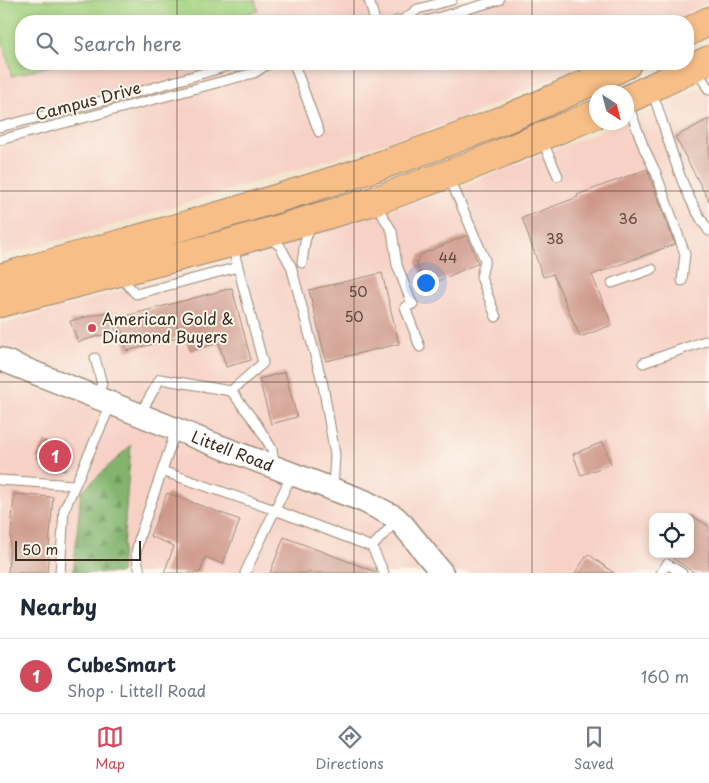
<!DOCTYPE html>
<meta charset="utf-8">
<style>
:root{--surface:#fff;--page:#f6f6f7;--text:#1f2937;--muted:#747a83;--line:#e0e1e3;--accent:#d1495b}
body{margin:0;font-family:"Playpen Sans",sans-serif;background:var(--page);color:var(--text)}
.controls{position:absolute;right:15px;bottom:15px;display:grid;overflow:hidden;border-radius:10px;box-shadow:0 2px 8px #0003}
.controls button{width:45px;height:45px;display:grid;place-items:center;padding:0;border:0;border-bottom:1px solid var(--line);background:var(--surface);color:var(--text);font:25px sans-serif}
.compass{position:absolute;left:589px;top:85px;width:45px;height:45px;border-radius:50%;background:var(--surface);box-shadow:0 2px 8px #0003;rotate:144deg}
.scale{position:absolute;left:15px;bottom:12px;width:126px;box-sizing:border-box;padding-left:5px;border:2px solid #3b2a1e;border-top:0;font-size:14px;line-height:18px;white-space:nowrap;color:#3b2a1e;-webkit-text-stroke:4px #fbf7ec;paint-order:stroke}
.you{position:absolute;left:425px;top:282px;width:18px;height:18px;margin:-12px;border:4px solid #fff;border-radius:50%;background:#1a73e8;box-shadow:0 0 0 8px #1a73e833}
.badge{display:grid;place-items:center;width:32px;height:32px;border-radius:50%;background:var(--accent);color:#fff;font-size:16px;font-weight:700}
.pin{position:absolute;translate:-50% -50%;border:2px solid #fff;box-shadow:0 1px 5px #0006}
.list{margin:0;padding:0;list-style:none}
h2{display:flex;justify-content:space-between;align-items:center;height:65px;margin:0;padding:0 20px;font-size:21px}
h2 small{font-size:16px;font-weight:400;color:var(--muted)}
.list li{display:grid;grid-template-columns:32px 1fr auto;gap:15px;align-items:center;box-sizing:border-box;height:75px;padding:0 20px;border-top:1px solid var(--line)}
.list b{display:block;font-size:19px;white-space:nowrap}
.list p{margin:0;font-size:16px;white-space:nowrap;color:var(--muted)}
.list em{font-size:16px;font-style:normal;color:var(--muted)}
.icon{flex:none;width:28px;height:28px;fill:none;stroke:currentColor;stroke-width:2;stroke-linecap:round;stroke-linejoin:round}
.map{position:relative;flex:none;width:709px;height:573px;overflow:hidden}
.search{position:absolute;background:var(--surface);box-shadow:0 2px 8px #0003;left:15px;right:15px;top:15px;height:55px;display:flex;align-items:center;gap:12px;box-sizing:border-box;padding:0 18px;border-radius:20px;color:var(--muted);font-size:19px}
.sheet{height:140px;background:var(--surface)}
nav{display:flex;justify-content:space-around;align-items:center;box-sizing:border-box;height:70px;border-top:1px solid var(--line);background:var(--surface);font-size:14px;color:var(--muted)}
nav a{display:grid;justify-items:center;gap:2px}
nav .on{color:var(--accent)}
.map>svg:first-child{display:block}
.built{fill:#f7d1c6;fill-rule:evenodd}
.forest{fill:url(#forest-firs);stroke:#5e6f46}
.pitch{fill:#a3d280;stroke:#6f7e4f}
.building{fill:#ce978a}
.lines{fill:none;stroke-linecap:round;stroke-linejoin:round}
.service-casing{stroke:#988876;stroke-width:11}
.tertiary-casing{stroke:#988876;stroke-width:25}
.primary-casing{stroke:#988876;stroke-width:30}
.service{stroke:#fff;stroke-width:9}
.tertiary{stroke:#fff;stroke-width:22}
.primary{stroke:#f7be87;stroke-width:28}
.grid{fill:none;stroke:#3b2a1e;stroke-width:1;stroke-opacity:0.55}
.poi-dot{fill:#d1495b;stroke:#fbf7ec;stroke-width:2}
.labels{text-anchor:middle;stroke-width:4;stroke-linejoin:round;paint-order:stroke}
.number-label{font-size:14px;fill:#604539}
.street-label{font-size:16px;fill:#3b2a1e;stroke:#fbf7ec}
.poi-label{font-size:16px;fill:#3b2a1e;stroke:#fbf7ec;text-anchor:start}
</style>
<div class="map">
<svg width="709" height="573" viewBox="0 0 709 573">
<defs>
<pattern id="forest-firs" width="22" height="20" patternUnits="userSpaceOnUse" patternTransform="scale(1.25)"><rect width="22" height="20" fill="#82b46e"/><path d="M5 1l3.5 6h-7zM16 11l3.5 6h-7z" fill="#6c935a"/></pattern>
</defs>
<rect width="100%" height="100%" fill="#fbf7ec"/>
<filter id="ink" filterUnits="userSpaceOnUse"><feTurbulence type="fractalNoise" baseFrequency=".02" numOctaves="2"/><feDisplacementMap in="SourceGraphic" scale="10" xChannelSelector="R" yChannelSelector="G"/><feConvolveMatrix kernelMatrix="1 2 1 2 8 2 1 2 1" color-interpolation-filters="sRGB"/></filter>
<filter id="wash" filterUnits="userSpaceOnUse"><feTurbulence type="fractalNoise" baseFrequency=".0096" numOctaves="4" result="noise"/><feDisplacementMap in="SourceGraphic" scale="20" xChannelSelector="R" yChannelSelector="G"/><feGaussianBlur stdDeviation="1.12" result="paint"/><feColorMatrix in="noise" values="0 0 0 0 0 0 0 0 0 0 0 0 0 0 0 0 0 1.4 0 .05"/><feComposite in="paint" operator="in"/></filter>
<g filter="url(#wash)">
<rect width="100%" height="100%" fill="#f4e6ce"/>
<!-- built -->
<path class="built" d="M 0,0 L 709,0 L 709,2 L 674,21 L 21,21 L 21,64 L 586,64 L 453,122 L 90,232 L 0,256 Z
M 709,85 L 709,573 L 121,573 L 131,445 L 81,492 L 73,573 L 0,573 L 0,325 L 262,251 L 460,187 L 621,123 L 626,122 L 627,120 ZM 653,517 L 690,517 L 690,554 L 653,554 Z"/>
<!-- forest -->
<path class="forest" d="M 131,445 L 121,573 L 73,573 L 81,492 Z"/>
<!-- pitch -->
<path class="pitch" d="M 0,0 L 255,0 L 258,11 L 220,21 L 21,21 L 21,64 L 59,64 L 12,76 L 0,32 Z"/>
<g id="blocks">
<!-- building -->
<path class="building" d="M 709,119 L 709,201 L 675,137 Z
M 647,169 L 675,244 L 592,275 L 612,325 L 580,337 L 553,274 L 543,277 L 522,218 L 578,197 L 577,195 Z
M 467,235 L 478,263 L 427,286 L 416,263 L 420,255 Z
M 382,273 L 399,344 L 326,361 L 309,290 Z
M 232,288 L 251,360 L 226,367 L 219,343 L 190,351 L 186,335 L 127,351 L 118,318 Z
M 110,311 L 116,331 L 78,342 L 70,321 Z
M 285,372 L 297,417 L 271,424 L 259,379 Z
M 45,441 L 73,454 L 65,471 L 36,458 Z
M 603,442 L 611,464 L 581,475 L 573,454 Z
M 167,493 L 240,520 L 223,564 L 205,557 L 200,573 L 164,573 L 174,546 L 150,536 Z
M 14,494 L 53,497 L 47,573 L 8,573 Z
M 690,515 L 709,526 L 709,573 L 695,573 L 666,554 L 690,554 Z
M 284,537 L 376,572 L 377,573 L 270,573 Z
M 588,554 L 614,573 L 575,573 Z"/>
</g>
</g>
<g filter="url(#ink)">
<use href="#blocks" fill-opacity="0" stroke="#988876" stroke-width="1"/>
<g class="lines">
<!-- service casing -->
<g class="service-casing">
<path id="service" d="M 369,0 L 375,21
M 396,21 L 403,20 L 418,9 L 452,0
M 426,21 L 499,0
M 294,64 L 319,132
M 696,69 L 709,90
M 652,91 C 669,138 679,190 709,231
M 627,102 L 644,148 L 656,173 L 685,254 L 682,281
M 0,127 L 145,90 L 235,64
M 0,140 L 254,73 L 268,64
M 542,140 L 558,176
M 449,177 L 485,260 L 481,277 L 496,317
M 375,203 L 392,231 L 397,265 L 410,299 L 413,304 L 405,307 L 420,347
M 268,237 L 280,246 L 291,266 L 323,385 L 335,455 L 333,489
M 302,263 L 305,241 L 311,225
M 119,276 L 136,294 L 238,267
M 612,283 L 652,269
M 643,363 L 705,341
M 231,391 L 263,363 L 232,244
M 95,397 L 102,384 L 95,358
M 140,414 L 160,379 L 231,391 L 256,423 L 272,449 L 274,465
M 162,471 L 275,510 L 372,547
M 0,480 L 75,485
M 60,573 L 64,510 L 111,404
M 140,573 L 136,553 L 140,535 L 176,430
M 245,573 L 292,474
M 384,573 L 372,547 L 397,520
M 661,573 L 667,564 L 682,573"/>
</g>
<!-- tertiary casing -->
<g class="tertiary-casing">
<g id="tertiary">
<path id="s1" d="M 0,359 L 208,442 L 364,501 L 395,517 L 403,525 L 442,573"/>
</g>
</g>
<!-- primary casing -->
<g class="primary-casing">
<path id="primary" d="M 688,32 L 709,21
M 626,100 L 709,60
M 0,278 C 211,217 430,164 627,64
M 0,303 L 231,243 L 374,201 L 468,167 L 596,114"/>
</g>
<!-- service -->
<use href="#service" class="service"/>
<!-- tertiary -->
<use href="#tertiary" class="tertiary"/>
<!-- primary -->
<use href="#primary" class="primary"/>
</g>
</g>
<!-- grid -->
<path class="grid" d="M 177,0 L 177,21M 354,0 L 354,21M 532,0 L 532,21M 177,64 L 177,573M 354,64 L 354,573M 532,64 L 532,573M 0,191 L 709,191M 0,382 L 709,382"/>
<!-- markers -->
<circle class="poi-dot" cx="92" cy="328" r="5"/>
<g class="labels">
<!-- number labels -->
<g class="number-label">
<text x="628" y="224">36</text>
<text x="555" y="244">38</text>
<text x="448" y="263">44</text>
<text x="358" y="297">50</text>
<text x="354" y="322">50</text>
</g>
<!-- street labels -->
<g class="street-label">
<text transform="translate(88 101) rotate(-15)" y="6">Campus Drive</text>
<text dy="6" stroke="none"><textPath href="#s1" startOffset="250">Littell Road</textPath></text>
</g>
<!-- poi labels -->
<g class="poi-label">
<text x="102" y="325">American Gold &amp;<tspan x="102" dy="18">Diamond Buyers</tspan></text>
</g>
</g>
</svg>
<div class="controls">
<button><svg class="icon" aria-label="locate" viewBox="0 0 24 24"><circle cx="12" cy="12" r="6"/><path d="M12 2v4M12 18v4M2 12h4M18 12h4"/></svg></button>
</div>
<svg class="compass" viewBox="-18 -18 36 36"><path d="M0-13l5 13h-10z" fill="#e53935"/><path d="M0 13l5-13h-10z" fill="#747a83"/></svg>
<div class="scale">50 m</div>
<div class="you"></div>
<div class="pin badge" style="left:55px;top:456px">1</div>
<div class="search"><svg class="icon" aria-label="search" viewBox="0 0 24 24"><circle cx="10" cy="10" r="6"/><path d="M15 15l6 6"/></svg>Search here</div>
</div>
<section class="sheet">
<h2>Nearby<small></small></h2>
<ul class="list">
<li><span class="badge">1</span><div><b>CubeSmart</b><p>Shop · Littell Road</p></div><em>160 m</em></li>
</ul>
</section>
<nav>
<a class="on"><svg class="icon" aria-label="map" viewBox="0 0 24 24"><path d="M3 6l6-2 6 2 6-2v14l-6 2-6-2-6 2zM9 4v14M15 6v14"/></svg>Map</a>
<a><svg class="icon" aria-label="directions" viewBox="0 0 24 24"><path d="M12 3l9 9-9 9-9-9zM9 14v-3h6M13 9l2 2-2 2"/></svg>Directions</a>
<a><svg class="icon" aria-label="saved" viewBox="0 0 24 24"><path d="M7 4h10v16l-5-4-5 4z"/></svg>Saved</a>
</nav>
